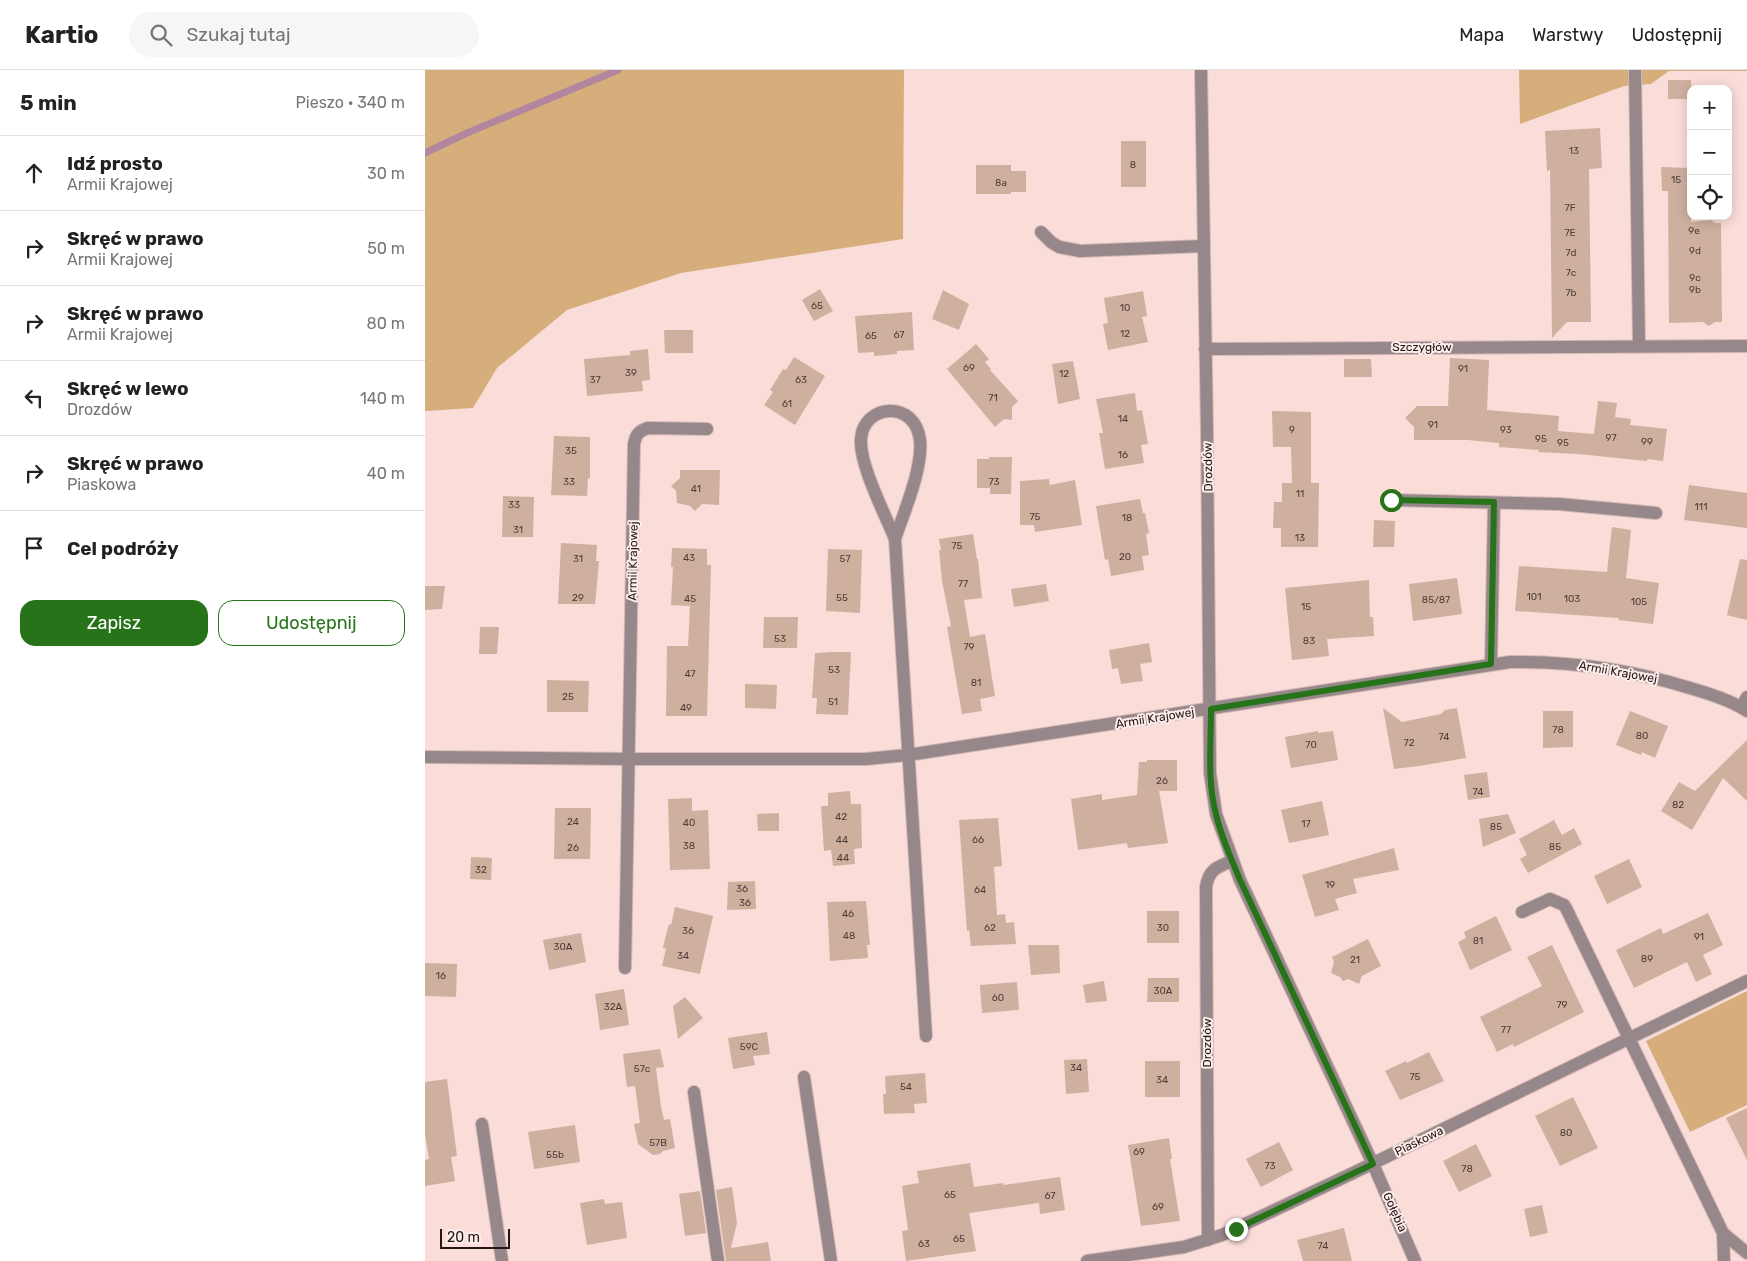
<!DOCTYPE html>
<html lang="pl">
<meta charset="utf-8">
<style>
:root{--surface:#fff;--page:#f6f6f6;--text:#222;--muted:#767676;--line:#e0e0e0;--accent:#277319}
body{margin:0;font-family:Rubik,sans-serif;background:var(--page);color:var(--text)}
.controls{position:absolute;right:15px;top:15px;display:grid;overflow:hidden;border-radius:10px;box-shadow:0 2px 12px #0003}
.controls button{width:45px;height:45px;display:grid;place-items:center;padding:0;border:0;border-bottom:1px solid var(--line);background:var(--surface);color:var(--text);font:25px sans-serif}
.scale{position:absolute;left:15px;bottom:12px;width:70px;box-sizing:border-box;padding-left:5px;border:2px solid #231614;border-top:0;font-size:14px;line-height:18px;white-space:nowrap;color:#231614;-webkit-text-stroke:4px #fdedeb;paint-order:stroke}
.stop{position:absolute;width:15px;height:15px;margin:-11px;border:4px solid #277319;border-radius:50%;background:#fff}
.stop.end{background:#277319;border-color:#fff;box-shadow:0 1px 5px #0008}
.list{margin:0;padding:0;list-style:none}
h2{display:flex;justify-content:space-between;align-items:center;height:65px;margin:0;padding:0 20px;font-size:21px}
h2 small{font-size:16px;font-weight:400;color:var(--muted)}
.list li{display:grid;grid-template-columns:32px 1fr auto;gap:15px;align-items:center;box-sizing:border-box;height:75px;padding:0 20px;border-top:1px solid var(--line)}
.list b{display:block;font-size:19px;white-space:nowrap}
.list p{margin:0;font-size:16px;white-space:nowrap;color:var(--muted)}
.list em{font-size:16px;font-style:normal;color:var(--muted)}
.actions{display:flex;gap:10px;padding:15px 20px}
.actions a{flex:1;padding:11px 0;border:1px solid var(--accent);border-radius:15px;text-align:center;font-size:18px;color:var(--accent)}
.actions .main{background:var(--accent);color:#fff}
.icon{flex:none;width:28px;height:28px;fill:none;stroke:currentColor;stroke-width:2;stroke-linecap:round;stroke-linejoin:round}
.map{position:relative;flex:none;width:1322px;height:1191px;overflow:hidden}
header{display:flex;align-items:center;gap:30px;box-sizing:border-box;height:70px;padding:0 25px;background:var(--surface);border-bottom:1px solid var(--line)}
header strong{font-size:24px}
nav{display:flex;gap:28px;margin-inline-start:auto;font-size:18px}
.search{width:350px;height:45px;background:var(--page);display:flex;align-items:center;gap:12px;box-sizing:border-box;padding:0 18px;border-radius:28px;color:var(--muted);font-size:19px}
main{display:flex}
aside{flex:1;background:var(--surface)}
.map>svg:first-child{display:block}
.green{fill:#d6ae7b}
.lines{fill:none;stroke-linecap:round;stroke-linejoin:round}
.stream{stroke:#b386a0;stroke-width:7}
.building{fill:#cfb09f}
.service-casing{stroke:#d3b8b5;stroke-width:14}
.minor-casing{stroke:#d3b8b5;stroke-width:14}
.service{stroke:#96878a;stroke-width:12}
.minor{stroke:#96878a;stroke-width:12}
.route{stroke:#277319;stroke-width:6}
.labels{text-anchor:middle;stroke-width:4;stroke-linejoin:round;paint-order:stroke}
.number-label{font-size:10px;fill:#4e3c37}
.street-label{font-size:12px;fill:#231614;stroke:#fdedeb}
</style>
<header>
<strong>Kartio</strong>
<div class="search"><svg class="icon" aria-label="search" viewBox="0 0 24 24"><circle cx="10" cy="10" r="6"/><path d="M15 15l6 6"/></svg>Szukaj tutaj</div>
<nav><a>Mapa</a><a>Warstwy</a><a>Udostępnij</a></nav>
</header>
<main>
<aside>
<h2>5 min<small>Pieszo · 340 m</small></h2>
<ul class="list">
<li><svg class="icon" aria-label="ahead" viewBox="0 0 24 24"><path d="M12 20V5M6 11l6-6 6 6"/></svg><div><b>Idź prosto</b><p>Armii Krajowej</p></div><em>30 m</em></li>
<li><svg class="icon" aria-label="right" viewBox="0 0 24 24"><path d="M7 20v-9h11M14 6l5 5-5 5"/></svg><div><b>Skręć w prawo</b><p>Armii Krajowej</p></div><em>50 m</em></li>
<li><svg class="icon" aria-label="right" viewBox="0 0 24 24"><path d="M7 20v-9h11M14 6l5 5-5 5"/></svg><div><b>Skręć w prawo</b><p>Armii Krajowej</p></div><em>80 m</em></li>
<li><svg class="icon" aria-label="left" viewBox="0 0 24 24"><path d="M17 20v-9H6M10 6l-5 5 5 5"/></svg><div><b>Skręć w lewo</b><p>Drozdów</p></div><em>140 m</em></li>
<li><svg class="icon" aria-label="right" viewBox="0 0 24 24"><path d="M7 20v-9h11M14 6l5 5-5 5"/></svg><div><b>Skręć w prawo</b><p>Piaskowa</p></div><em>40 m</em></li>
<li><svg class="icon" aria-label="arrive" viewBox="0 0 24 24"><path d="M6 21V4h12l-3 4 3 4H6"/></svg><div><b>Cel podróży</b></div></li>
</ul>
<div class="actions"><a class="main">Zapisz</a><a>Udostępnij</a></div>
</aside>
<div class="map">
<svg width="1322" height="1191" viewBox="0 0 1322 1191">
<rect width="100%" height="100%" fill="#fadcd8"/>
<!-- green -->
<path class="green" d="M 0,0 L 479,0 L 478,169 L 256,203 L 142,240 L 72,298 L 48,338 L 0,341 Z
M 1094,0 L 1322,0 L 1322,1 L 1244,1 L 1226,14 L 1199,16 L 1095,54 Z
M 1322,921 L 1322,1035 L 1265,1062 L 1221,971 Z"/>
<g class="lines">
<!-- stream -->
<path class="stream" d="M 0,83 L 42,63 L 193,0"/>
</g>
<!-- building -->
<path class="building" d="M 1243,10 L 1266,10 L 1266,29 L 1243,29 Z
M 1175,58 L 1177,98 L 1164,99 L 1166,252 L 1142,252 L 1127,268 L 1125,100 L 1122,101 L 1120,61 Z
M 696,71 L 721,71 L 721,117 L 696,117 Z
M 551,95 L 586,95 L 586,101 L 601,101 L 601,122 L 586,122 L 586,124 L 551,124 Z
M 1236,97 L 1266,98 L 1266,152 L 1286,150 L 1290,153 L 1296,153 L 1297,252 L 1290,252 L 1284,256 L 1278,252 L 1244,253 L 1243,121 L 1237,121 Z
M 395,219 L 408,241 L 389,251 L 377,230 Z
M 518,220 L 544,234 L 534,260 L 507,249 Z
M 718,221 L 722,246 L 717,247 L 723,272 L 683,280 L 678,254 L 683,253 L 679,228 Z
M 487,242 L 489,280 L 472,281 L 472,284 L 449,286 L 449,282 L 433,283 L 430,246 Z
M 239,260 L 268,260 L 268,283 L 240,283 Z
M 551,274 L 564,289 L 560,292 L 566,299 L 565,300 L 593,331 L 587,337 L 587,350 L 579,349 L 570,357 L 522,299 Z
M 223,279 L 225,310 L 217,311 L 218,321 L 162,326 L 159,289 L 205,285 L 205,281 Z
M 369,287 L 400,306 L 370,355 L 339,335 L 348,322 L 345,320 L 358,299 L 361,300 Z
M 1025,288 L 1064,290 L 1062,340 L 1134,346 L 1133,361 L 1169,364 L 1173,331 L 1192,333 L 1190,347 L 1206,349 L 1205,355 L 1242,359 L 1238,391 L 1222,389 L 1222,391 L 1153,384 L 1113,382 L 1114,380 L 1074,377 L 1074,373 L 1043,370 L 989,370 L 989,357 L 980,348 L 992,336 L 1023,336 Z
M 919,289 L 946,289 L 947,307 L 919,307 Z
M 648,291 L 655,329 L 633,334 L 627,294 Z
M 710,323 L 712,341 L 717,340 L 723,374 L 716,375 L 719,393 L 680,399 L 674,363 L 678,363 L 671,329 Z
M 847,341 L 886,342 L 886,413 L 894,413 L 893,477 L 856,477 L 856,458 L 848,458 L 849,432 L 857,432 L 857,413 L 867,413 L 866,377 L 848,377 Z
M 129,366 L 165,367 L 165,409 L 163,408 L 162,426 L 126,425 Z
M 564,387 L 587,387 L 586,424 L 565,424 L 565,418 L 552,418 L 552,389 L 564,389 Z
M 255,400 L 295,400 L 294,435 L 277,434 L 270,441 L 265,436 L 252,433 L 251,421 L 246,416 L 255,408 Z
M 624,409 L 625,415 L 650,410 L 657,455 L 610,462 L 609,455 L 595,455 L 595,411 Z
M 1264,415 L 1322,423 L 1322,458 L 1259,450 Z
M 78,426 L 109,427 L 108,467 L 77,467 Z
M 715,429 L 718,443 L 720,443 L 724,463 L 721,464 L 724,485 L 717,486 L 719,500 L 686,506 L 683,489 L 680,490 L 671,436 Z
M 949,450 L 970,451 L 969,477 L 948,477 Z
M 1187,457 L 1206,460 L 1201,508 L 1234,513 L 1228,554 L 1193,550 L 1194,548 L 1090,541 L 1094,496 L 1182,502 Z
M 548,464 L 552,489 L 553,489 L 557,528 L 539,530 L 545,567 L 560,564 L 570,626 L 555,629 L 557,641 L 537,644 L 522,557 L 526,556 L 517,511 L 514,480 L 516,480 L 514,469 Z
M 136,473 L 172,475 L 171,491 L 174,491 L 170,534 L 133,534 Z
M 247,478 L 282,479 L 282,495 L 286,495 L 282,646 L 241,646 L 242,576 L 263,576 L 265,536 L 246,535 L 248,497 L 246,497 Z
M 403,479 L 437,480 L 435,543 L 401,541 Z
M 1315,489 L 1322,490 L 1322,550 L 1302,545 Z
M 1032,508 L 1037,544 L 988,551 L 984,514 Z
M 944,510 L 945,547 L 948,547 L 949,566 L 902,569 L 904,586 L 867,590 L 860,518 Z
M 621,514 L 624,531 L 589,537 L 586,519 Z
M 0,516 L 20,516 L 17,539 L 0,540 Z
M 339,547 L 373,547 L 372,578 L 338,578 Z
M 55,557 L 74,557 L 72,584 L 54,584 Z
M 724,573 L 727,592 L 715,594 L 718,611 L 696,614 L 693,598 L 687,599 L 684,580 Z
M 407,582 L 426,582 L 423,645 L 391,644 L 392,628 L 387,628 L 390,583 Z
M 122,610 L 164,611 L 163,642 L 122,642 Z
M 320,614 L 352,615 L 351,639 L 320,638 Z
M 958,638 L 977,652 L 1016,644 L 1020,640 L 1032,638 L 1041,688 L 994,696 L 969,699 Z
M 1118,641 L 1148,641 L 1148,677 L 1118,678 Z
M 1205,641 L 1243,656 L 1230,688 L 1217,682 L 1216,685 L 1191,675 Z
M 893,661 L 893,663 L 908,661 L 913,690 L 866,698 L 860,667 Z
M 1322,670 L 1322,731 L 1298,708 L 1267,760 L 1236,741 L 1254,712 L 1270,721 Z
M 722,690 L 752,690 L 752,721 L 734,721 L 743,773 L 703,778 L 702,773 L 653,780 L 646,729 L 677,724 L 677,730 L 712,725 L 714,692 L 722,692 Z
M 1062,702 L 1065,727 L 1043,730 L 1039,705 Z
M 425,721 L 426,734 L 436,734 L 437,778 L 429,779 L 430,794 L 408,796 L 406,780 L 399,781 L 396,736 L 403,736 L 403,723 Z
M 267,728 L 267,741 L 283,740 L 285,799 L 245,800 L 243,729 Z
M 897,731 L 904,765 L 864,773 L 856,740 Z
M 130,738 L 166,738 L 165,789 L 129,789 Z
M 354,743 L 354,761 L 333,761 L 332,744 Z
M 1083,744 L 1091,763 L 1058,777 L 1054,749 Z
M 573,748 L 577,796 L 569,797 L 572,845 L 580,844 L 581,853 L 589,852 L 591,874 L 546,876 L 544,860 L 542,861 L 534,750 Z
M 1129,750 L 1137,765 L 1149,758 L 1157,774 L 1103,803 L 1095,789 L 1102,785 L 1094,769 Z
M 969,778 L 974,800 L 928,809 L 932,823 L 910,829 L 914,840 L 890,847 L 877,805 Z
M 46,787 L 67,788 L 66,810 L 45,809 Z
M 1204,789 L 1217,817 L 1182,834 L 1169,806 Z
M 330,811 L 331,839 L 302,840 L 303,812 Z
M 441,831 L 445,875 L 442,875 L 443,888 L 405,891 L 402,832 Z
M 250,837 L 288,846 L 275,904 L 237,896 L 241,879 L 238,878 L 241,865 L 244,854 L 246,855 Z
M 722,841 L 754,841 L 754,873 L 722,873 Z
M 1283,843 L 1298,875 L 1278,885 L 1287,904 L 1271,912 L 1262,892 L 1209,918 L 1191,880 L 1236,858 L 1238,864 Z
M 1071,846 L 1087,880 L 1045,900 L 1033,872 L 1041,868 L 1039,862 Z
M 156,863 L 161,892 L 124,900 L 118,870 Z
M 943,869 L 956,896 L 937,906 L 934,914 L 923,909 L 918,911 L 915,907 L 906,903 L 909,892 L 907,887 Z
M 603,875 L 634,875 L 635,903 L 606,905 Z
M 1127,875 L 1159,942 L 1089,977 L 1088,974 L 1072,982 L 1055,947 L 1117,916 L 1102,887 Z
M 0,893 L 32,894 L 31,927 L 0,926 Z
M 723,908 L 754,908 L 754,932 L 722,932 Z
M 679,911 L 682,931 L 661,933 L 658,915 Z
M 592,912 L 594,940 L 557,943 L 555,915 Z
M 199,919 L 204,955 L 175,960 L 170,924 Z
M 260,927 L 278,948 L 253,969 L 248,936 Z
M 342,962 L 345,984 L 328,986 L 330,995 L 308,999 L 303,968 Z
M 235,979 L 239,997 L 231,998 L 236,1037 L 239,1050 L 245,1049 L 250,1078 L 238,1081 L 235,1084 L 228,1085 L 213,1074 L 209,1054 L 215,1053 L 210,1016 L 202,1017 L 198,984 Z
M 1004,982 L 1019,1011 L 975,1030 L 960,1001 L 981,991 L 982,993 Z
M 662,989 L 664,1022 L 641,1024 L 639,990 Z
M 720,991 L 755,991 L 755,1027 L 720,1027 Z
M 500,1003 L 502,1033 L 489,1034 L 490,1043 L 459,1044 L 458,1024 L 461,1024 L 460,1006 Z
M 22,1009 L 32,1086 L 26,1087 L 30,1111 L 0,1116 L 0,1090 L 4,1089 L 0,1065 L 0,1012 Z
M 1148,1027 L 1173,1078 L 1135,1096 L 1110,1046 Z
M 1322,1038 L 1322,1090 L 1301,1048 Z
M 150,1055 L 155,1092 L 109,1099 L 103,1062 Z
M 744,1068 L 747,1089 L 745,1089 L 755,1151 L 716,1156 L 703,1075 Z
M 854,1072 L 868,1100 L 836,1117 L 821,1089 Z
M 1051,1074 L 1067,1106 L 1034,1122 L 1018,1091 Z
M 545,1093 L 549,1117 L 578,1113 L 579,1115 L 635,1107 L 640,1140 L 615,1144 L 614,1133 L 544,1143 L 551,1181 L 481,1191 L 477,1161 L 483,1160 L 477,1116 L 494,1113 L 492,1101 Z
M 307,1117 L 312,1153 L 306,1178 L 343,1172 L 346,1191 L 301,1191 L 291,1120 Z
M 275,1121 L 281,1163 L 260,1166 L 254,1124 Z
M 179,1129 L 180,1134 L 197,1132 L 202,1168 L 162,1175 L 155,1133 Z
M 1117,1135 L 1123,1163 L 1105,1167 L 1099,1139 Z
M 919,1158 L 927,1191 L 878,1191 L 872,1170 Z"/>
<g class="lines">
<!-- service casing -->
<g class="service-casing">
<path id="service" d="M 616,162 L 626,172 L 634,177 L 655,181 L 778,176
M 966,430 L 1134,434 L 1231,443
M 470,469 C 479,442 498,398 495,370 C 490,329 438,334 436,369 C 434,394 460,444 470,469 L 501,966
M 1066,594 L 1069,433
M 1316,637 L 1322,627
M 1097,842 L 1125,829 L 1139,835 L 1141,838 L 1298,1163 L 1299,1191
M 200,898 L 209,374 C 211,364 214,361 223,358 L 282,359
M 379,1007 L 406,1191
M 269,1022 L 293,1191
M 57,1054 L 77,1191
M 1298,1163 L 1322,1183"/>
</g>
<!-- minor casing -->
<g class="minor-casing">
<path id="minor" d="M 776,0 L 782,361 L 785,703 L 791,744 L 815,810 L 948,1094 L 990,1191
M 1210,0 L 1214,275
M 780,279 L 1322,276
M 0,687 L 205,689 L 441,689 L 483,685 L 626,663 L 1085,592 C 1147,591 1207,600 1265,618 C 1285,624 1305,630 1322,641
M 783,1170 L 781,817 C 784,799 792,797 807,791
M 662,1191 L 759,1177 L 797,1165 L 926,1104 L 1322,911"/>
</g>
<!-- service -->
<use href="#service" class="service"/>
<!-- minor -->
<use href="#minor" class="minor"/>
</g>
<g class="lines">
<!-- route -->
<path class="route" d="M 811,1159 L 948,1094 L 815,810 C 806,788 796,767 791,744 C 782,710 786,674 786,639 L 1066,594 L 1069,432 L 966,430"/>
</g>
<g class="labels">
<!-- number labels -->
<g class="number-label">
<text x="1149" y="84">13</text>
<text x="708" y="98">8</text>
<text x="1251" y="113">15</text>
<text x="576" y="116">8a</text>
<text x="1145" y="141">7F</text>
<text x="1269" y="164">9e</text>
<text x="1145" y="166">7E</text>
<text x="1270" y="184">9d</text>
<text x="1146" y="186">7d</text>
<text x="1146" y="206">7c</text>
<text x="1270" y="211">9c</text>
<text x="1270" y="223">9b</text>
<text x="1146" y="226">7b</text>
<text x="392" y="239">65</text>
<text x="700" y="241">10</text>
<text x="700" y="267">12</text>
<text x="474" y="268">67</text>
<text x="446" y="269">65</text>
<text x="544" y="301">69</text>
<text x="1038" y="302">91</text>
<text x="206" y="306">39</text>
<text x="639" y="307">12</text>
<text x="170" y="313">37</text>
<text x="376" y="313">63</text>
<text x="568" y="331">71</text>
<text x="362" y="337">61</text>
<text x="698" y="352">14</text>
<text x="1008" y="358">91</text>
<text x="867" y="363">9</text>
<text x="1081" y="363">93</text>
<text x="1186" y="371">97</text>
<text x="1116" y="372">95</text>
<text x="1222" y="375">99</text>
<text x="1138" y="376">95</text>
<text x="146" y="384">35</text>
<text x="698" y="388">16</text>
<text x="144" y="415">33</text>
<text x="569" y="415">73</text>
<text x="271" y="422">41</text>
<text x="875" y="427">11</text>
<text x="89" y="438">33</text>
<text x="1276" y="440">111</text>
<text x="610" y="450">75</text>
<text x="702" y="451">18</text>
<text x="93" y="463">31</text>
<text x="875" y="471">13</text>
<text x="532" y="479">75</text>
<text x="700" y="490">20</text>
<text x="264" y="491">43</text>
<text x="153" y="492">31</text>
<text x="420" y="492">57</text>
<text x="538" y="517">77</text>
<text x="1109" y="530">101</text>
<text x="153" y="531">29</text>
<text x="417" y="531">55</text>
<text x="265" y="532">45</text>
<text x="1147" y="532">103</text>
<text x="1011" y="533">85/87</text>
<text x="1214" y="535">105</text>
<text x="881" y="540">15</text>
<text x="355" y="572">53</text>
<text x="884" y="574">83</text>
<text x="544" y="580">79</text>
<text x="409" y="603">53</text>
<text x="265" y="607">47</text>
<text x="551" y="616">81</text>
<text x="143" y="630">25</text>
<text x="408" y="635">51</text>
<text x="261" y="641">49</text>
<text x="1133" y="663">78</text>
<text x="1217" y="669">80</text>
<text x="1019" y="670">74</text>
<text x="984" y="676">72</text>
<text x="886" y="678">70</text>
<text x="737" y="714">26</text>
<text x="1053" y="725">74</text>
<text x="1253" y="738">82</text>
<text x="416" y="750">42</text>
<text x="148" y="755">24</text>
<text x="264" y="756">40</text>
<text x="881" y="757">17</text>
<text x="1071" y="760">85</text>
<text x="417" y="773">44</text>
<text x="553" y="773">66</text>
<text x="264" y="779">38</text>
<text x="1130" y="780">85</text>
<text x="148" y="781">26</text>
<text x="418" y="791">44</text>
<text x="56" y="803">32</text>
<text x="905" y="818">19</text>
<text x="317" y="822">36</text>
<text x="555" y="823">64</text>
<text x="320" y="836">36</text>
<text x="423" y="847">46</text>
<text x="565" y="861">62</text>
<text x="738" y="861">30</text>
<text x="263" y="864">36</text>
<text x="424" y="869">48</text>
<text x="1274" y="870">91</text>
<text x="1053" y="874">81</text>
<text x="138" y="880">30A</text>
<text x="258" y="889">34</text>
<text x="1222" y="892">89</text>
<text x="930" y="893">21</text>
<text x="16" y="909">16</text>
<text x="738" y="924">30A</text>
<text x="573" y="931">60</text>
<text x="1137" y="938">79</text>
<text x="188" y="940">32A</text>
<text x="1081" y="963">77</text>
<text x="324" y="980">59C</text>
<text x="651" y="1001">34</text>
<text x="217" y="1002">57c</text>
<text x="990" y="1010">75</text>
<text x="737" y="1013">34</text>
<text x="481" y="1020">54</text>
<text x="1141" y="1066">80</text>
<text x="233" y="1076">57B</text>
<text x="714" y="1085">69</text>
<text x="130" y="1088">55b</text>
<text x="845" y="1099">73</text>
<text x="1042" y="1102">78</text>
<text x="525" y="1128">65</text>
<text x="625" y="1129">67</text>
<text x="733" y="1140">69</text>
<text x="534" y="1172">65</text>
<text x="499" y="1177">63</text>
<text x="898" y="1179">74</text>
</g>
<!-- street labels -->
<g class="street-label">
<text x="997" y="281">Szczygłów</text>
<text transform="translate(783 397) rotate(-91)" y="4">Drozdów</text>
<text transform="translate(208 491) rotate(-89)" y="4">Armii Krajowej</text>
<text transform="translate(1193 602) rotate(10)" y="4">Armii Krajowej</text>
<text transform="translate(730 648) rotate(-9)" y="4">Armii Krajowej</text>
<text transform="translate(782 973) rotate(-90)" y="4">Drozdów</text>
<text transform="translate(994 1071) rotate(-26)" y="4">Piaskowa</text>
<text transform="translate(970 1142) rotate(66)" y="4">Gołębia</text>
</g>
</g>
</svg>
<div class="controls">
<button>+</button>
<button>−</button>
<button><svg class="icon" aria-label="locate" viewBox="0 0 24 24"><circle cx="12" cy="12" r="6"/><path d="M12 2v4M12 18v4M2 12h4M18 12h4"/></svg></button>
</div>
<div class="scale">20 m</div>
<div class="stop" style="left:966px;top:430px"></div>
<div class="stop end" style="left:811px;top:1159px"></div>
</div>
</main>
